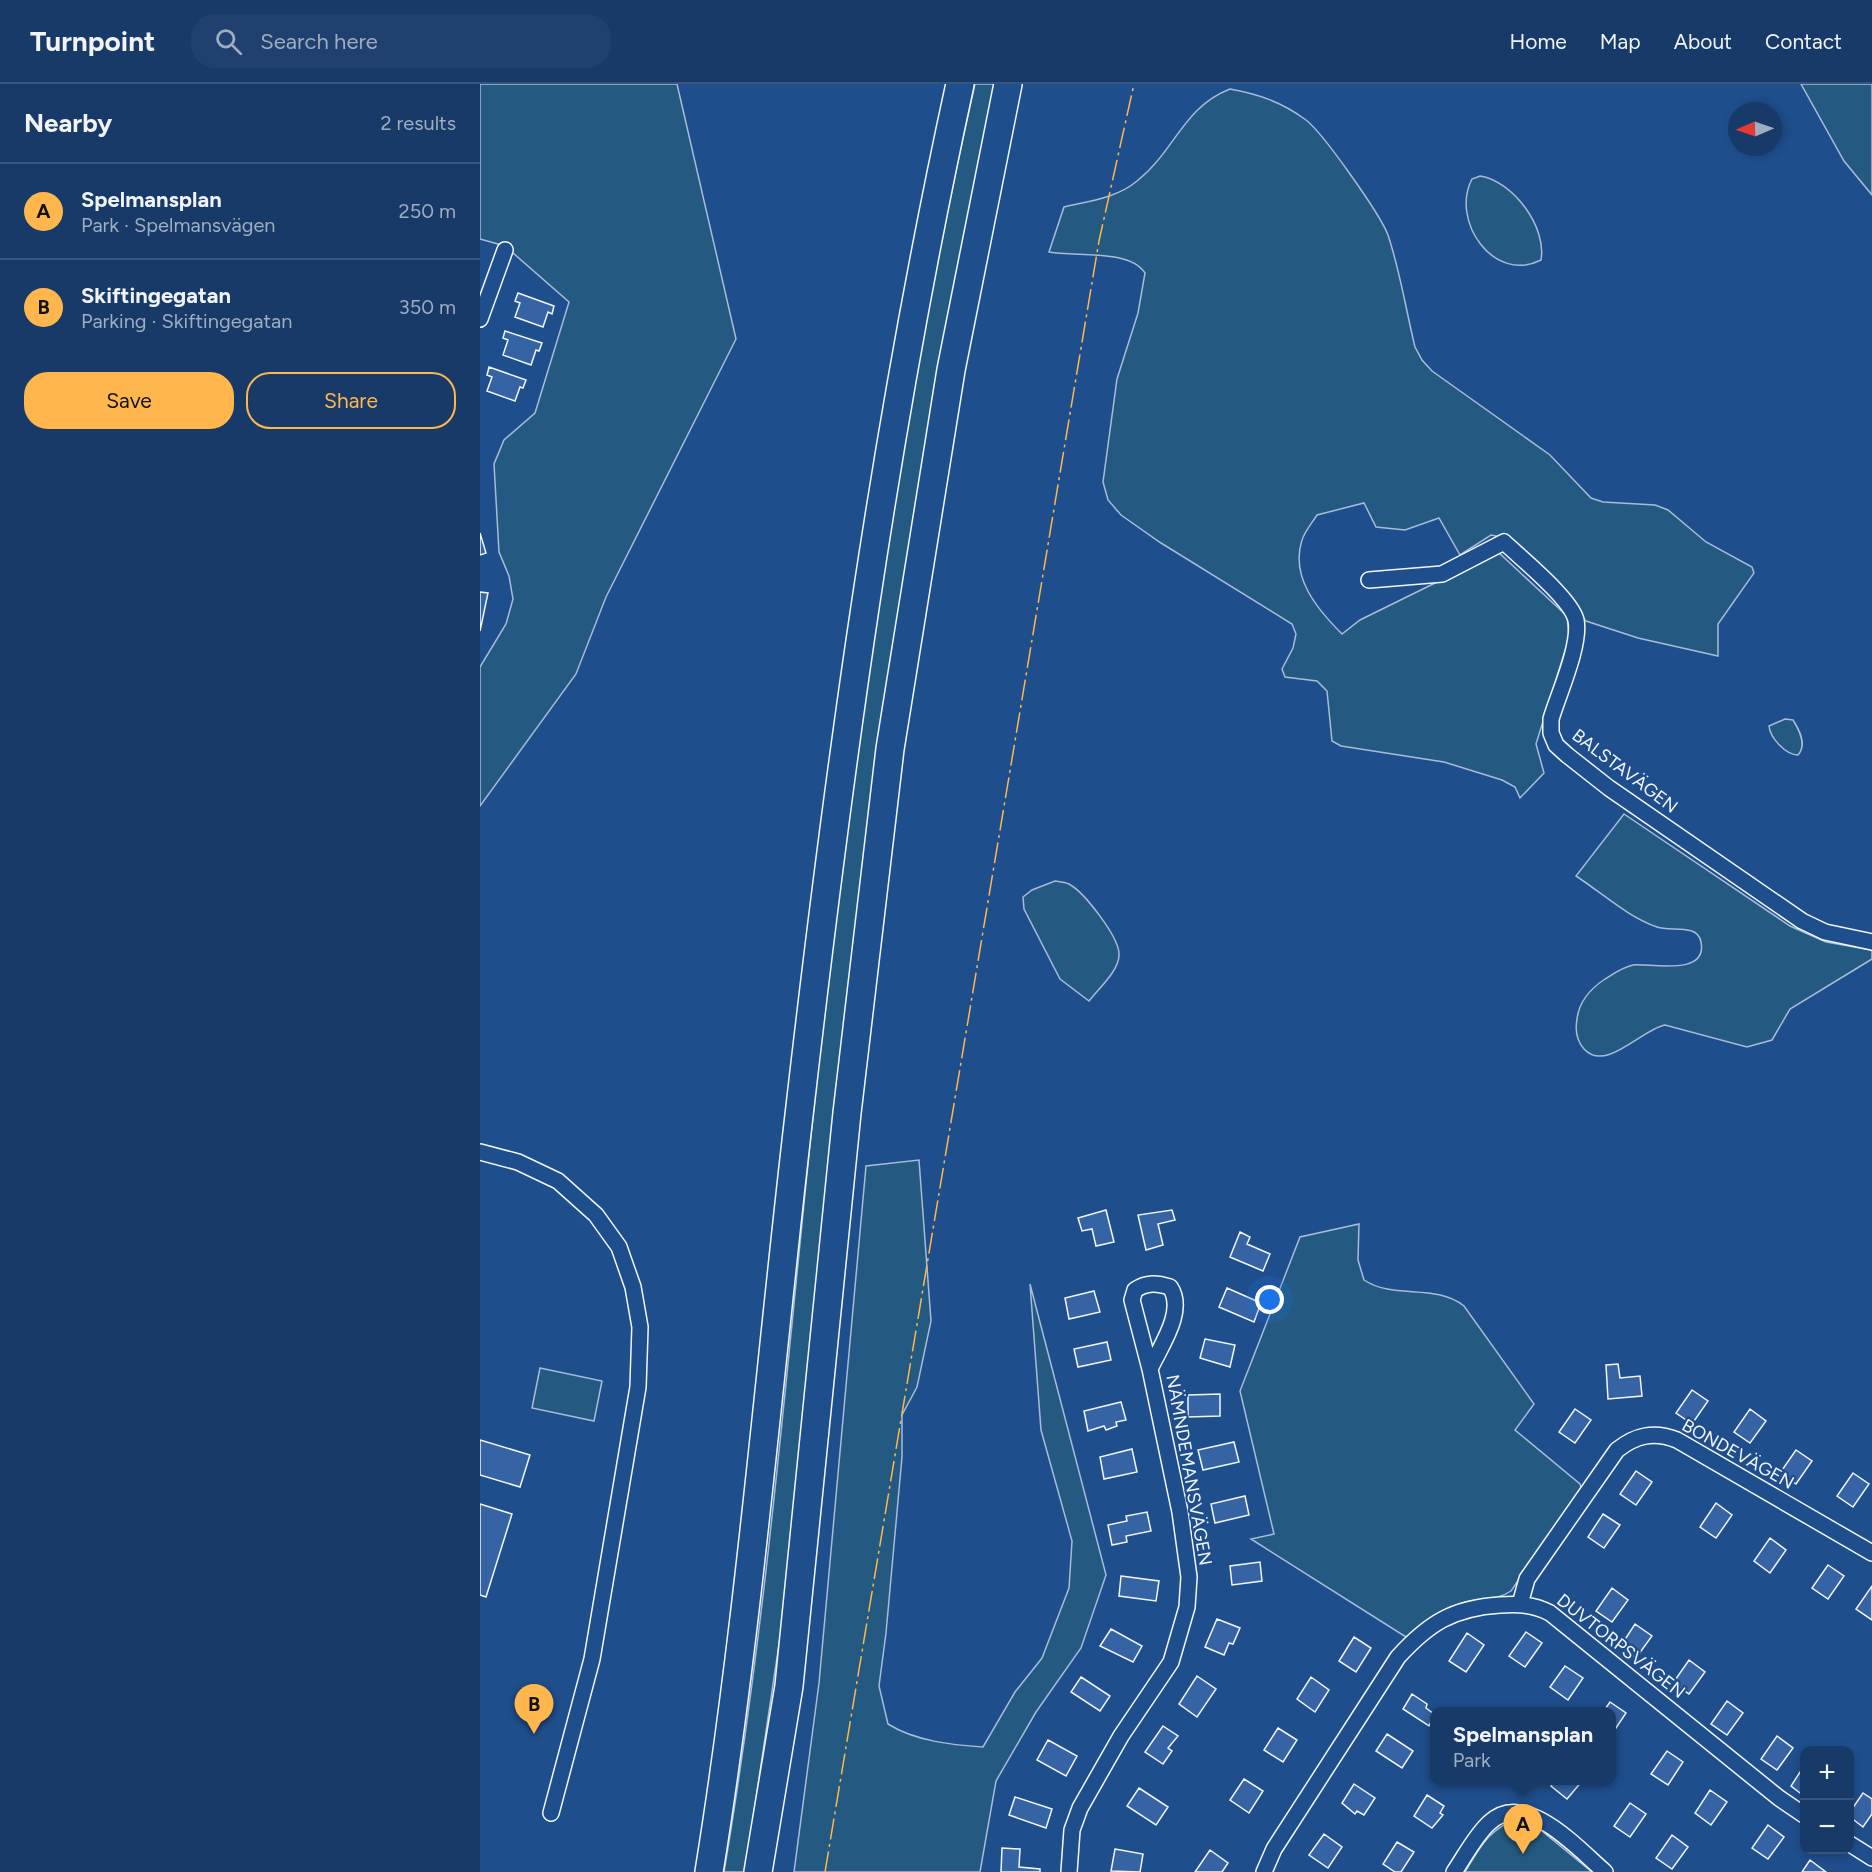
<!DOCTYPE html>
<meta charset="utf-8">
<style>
:root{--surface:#173a69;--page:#20416f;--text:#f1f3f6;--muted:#9eadc0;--line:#36547d;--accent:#ffb74d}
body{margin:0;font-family:Figtree,sans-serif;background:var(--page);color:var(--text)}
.controls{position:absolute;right:18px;bottom:18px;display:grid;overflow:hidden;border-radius:12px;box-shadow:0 3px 9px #0003}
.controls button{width:54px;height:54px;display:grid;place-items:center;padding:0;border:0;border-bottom:2px solid var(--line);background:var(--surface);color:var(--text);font:30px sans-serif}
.compass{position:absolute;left:1248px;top:18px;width:54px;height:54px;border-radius:50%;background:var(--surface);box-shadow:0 3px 9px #0003;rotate:268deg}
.you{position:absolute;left:790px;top:1216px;width:21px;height:21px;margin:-15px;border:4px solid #fff;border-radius:50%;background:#1a73e8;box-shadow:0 0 0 9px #1a73e833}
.badge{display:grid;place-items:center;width:39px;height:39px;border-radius:50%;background:var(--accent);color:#111;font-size:20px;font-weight:700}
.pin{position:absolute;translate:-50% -50px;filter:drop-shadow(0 2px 3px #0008)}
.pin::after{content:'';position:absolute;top:32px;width:21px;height:18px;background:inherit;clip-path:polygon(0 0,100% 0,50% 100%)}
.popup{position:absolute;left:950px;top:1623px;width:186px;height:78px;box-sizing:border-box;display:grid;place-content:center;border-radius:12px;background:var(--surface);filter:drop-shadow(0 2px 4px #0005);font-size:20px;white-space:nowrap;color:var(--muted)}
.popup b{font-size:22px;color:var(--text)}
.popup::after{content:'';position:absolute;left:50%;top:100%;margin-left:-12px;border:12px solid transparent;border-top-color:var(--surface)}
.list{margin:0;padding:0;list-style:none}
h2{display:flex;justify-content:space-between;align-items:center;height:78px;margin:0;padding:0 24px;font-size:26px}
h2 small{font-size:20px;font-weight:400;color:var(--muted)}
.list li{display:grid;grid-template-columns:39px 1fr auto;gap:18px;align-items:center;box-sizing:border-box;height:96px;padding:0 24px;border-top:2px solid var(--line)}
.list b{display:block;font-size:22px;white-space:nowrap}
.list p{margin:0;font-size:20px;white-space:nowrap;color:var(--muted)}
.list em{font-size:20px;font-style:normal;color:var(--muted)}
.actions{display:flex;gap:12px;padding:18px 24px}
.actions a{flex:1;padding:14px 0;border:2px solid var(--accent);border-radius:24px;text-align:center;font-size:21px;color:var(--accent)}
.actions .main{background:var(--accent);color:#111}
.icon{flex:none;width:33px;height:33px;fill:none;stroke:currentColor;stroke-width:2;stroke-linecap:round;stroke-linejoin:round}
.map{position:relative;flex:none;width:1392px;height:1788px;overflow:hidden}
header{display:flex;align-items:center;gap:36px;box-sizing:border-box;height:84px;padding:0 30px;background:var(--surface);border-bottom:2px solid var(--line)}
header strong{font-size:28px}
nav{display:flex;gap:33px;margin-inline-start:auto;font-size:21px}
.search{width:420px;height:54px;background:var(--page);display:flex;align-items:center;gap:15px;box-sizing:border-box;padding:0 21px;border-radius:24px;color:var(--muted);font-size:22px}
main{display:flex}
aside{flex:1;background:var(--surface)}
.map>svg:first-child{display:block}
.green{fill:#245a82;stroke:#a8bbd7;stroke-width:1.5}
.building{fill:#3563a3;stroke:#f2f6ff;stroke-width:1.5}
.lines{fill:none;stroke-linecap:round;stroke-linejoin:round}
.minor-casing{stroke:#f2f6ff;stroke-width:18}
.motorway-casing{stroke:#f2f6ff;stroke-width:30}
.minor{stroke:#1f4e8c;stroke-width:15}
.motorway{stroke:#1f4e8c;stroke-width:27}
.power{stroke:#ffb74d;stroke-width:1.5;stroke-dasharray:21 4.5 3 4.5;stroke-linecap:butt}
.labels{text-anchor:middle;stroke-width:4.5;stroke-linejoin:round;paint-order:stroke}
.street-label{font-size:18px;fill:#f2f6ff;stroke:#1f4e8c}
</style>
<header>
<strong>Turnpoint</strong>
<div class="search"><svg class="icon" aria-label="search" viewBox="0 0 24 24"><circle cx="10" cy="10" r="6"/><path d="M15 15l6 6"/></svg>Search here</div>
<nav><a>Home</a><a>Map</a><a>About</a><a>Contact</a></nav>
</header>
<main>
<aside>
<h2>Nearby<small>2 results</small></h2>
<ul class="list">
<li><span class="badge">A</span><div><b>Spelmansplan</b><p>Park · Spelmansvägen</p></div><em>250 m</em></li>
<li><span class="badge">B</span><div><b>Skiftingegatan</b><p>Parking · Skiftingegatan</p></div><em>350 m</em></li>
</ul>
<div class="actions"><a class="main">Save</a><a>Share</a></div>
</aside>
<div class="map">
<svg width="1392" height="1788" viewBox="0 0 1392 1788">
<rect width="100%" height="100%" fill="#1f4e8c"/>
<!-- green -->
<path class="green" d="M 0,0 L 197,0 L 256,255 L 126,513 L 96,590 L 0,722 L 0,583 L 26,540 L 33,515 L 29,492 L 19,468 L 14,380 L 24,356 L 55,329 L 89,218 L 25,162 L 0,155 Z
M 495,0 L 517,0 L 471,219 L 308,1500 L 265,1788 L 244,1788 C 295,1486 314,1181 350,877 C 384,583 430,289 495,0 Z
M 1321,0 L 1392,0 L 1392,111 L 1364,77 Z
M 750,5 C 778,10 802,18 826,36 C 843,49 900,130 908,151 C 920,187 926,226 935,263 L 942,276 L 952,287 L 1070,371 L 1111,414 L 1123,418 L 1175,421 L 1188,426 L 1226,458 L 1272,483 L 1274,489 L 1238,540 L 1238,572 L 1158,554 L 1106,537 L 1026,454 L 1011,451 L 980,471 L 959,434 L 925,446 L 896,443 L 884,419 L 837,431 C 832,439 825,447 822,456 C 810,493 837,525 862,550 L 880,536 L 1018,468 L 1087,532 L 1089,554 L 1056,660 L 1064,689 L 1040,714 L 1035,703 L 1022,696 L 964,678 L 861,662 L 852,657 L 847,607 L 837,597 L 805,593 L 802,585 L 813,564 L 816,550 L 812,540 L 681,459 L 641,431 L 628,416 L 623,398 L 637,295 L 658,229 L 665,189 C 649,165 597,173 569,168 L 584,123 C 609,117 637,114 657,97 C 695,67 703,23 750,5 Z
M 1000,92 C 1033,97 1067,143 1061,176 C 1014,200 970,137 992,95 Z
M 1305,635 L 1313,636 C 1320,647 1327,661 1318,671 C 1306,671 1290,654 1289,642 Z
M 1144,730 L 1310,842 L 1346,858 L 1392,866 L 1392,875 L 1310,925 L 1292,956 L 1267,963 L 1185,941 C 1162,945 1126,989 1104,965 C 1096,956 1095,946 1097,935 C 1099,917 1110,905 1125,895 C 1133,890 1143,883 1153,881 C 1169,879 1228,893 1221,858 C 1218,839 1190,848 1177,843 C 1148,833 1122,809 1096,792 Z
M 575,797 C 580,798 585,798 589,800 C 604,808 640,854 639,871 C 639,887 618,905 609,917 L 580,895 L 544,825 L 543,813 L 552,806 Z
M 439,1076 L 451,1237 L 437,1303 L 422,1331 L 422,1373 L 406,1549 L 399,1602 L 408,1640 C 435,1657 472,1661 503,1663 L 535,1608 L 562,1574 L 589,1504 L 592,1457 L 561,1346 L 550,1200 L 626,1491 L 601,1564 L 556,1628 L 516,1697 L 500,1788 L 314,1788 L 339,1599 L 386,1082 Z
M 879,1140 L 878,1176 L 884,1196 C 914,1216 955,1199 984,1222 L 1054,1320 L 1035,1346 L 1100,1400 L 1101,1404 L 1031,1507 C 1017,1517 998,1514 982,1519 C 960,1526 943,1538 926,1553 L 771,1455 L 794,1450 L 760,1307 L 820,1153 Z
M 60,1284 L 122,1297 L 114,1337 L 52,1324 Z
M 1036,1736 L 1057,1743 L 1112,1788 L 985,1788 C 999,1765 1009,1744 1036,1736 Z"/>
<!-- building -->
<path class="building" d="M 38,209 L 74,222 L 72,230 L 68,228 L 63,243 L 35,233 L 40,219 L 35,217 Z
M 25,247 L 62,259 L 59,267 L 56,266 L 51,281 L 23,271 L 28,256 L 23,254 Z
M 9,283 L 46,296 L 43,304 L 40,303 L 35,317 L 7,307 L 12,293 L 7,291 Z
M 0,449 L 6,469 L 0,471 Z
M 0,508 L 8,509 L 0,547 Z
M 626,1126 L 634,1158 L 616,1162 L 612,1145 L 602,1147 L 598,1134 Z
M 692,1126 L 695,1136 L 678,1140 L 683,1161 L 666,1166 L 658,1131 Z
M 760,1148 L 770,1153 L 767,1160 L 790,1170 L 783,1187 L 750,1173 Z
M 747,1204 L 781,1219 L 774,1238 L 739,1223 Z
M 614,1207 L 620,1228 L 589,1235 L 585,1214 Z
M 725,1255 L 755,1261 L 750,1283 L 720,1274 Z
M 627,1258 L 631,1276 L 598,1283 L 594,1265 Z
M 1138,1280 L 1140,1294 L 1160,1292 L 1162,1312 L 1128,1315 L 1126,1281 Z
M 1212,1306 L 1228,1317 L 1212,1340 L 1196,1329 Z
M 740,1310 L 740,1332 L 708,1333 L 708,1311 Z
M 641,1318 L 646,1336 L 636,1338 L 637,1342 L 626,1346 L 624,1342 L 608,1347 L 604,1327 Z
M 1095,1325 L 1111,1336 L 1095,1359 L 1079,1348 Z
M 1270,1325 L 1286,1337 L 1270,1359 L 1254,1348 Z
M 0,1356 L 50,1371 L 40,1403 L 0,1391 Z
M 754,1358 L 759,1378 L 723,1386 L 718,1366 Z
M 652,1365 L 657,1388 L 624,1395 L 620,1373 Z
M 1316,1366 L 1332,1377 L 1316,1400 L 1300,1389 Z
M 1156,1387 L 1172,1398 L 1156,1421 L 1140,1410 Z
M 1373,1389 L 1389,1400 L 1373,1423 L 1357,1412 Z
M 765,1412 L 769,1431 L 735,1439 L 731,1420 Z
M 1236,1419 L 1252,1431 L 1236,1454 L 1220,1443 Z
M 0,1420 L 32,1430 L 6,1513 L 0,1511 Z
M 667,1428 L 671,1447 L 646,1452 L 647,1458 L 632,1461 L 628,1441 L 647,1437 L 646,1432 Z
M 1123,1430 L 1140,1441 L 1124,1464 L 1108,1453 Z
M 1290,1454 L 1306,1466 L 1290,1489 L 1274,1477 Z
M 780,1478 L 782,1497 L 752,1501 L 750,1482 Z
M 1348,1481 L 1364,1492 L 1348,1515 L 1332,1504 Z
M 641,1492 L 679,1497 L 676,1517 L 639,1512 Z
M 1392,1502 L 1392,1536 L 1376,1525 Z
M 1132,1504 L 1148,1516 L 1132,1538 L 1116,1527 Z
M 737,1535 L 760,1544 L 753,1560 L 749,1559 L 744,1571 L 725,1563 Z
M 1155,1540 L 1172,1552 L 1156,1574 L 1140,1563 Z
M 631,1545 L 662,1562 L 653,1578 L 620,1562 Z
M 1046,1548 L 1062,1559 L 1045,1583 L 1029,1572 Z
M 987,1549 L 1004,1561 L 986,1588 L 969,1577 Z
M 874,1553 L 891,1564 L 876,1588 L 859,1577 Z
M 1209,1576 L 1225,1588 L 1209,1610 L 1193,1599 Z
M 1085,1582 L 1103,1594 L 1088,1616 L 1070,1603 Z
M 717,1592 L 736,1605 L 717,1633 L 699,1620 Z
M 601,1593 L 630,1612 L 620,1627 L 591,1608 Z
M 831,1593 L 849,1606 L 835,1628 L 817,1615 Z
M 932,1610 L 947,1620 L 946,1624 L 954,1630 L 949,1642 L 923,1625 Z
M 1247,1617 L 1263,1629 L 1247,1651 L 1231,1640 Z
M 1130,1618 L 1146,1629 L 1132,1650 L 1132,1628 L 1123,1628 Z
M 683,1642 L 698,1652 L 688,1664 L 692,1667 L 683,1680 L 665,1668 Z
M 798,1644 L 817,1656 L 803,1678 L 784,1666 Z
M 907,1650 L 933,1667 L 922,1684 L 896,1667 Z
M 1297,1652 L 1313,1664 L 1297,1686 L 1281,1675 Z
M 568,1656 L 597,1672 L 586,1692 L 557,1676 Z
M 1187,1667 L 1203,1678 L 1188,1701 L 1171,1690 Z
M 1324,1682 L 1324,1712 L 1311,1702 Z
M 764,1695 L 783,1707 L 769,1729 L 750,1716 Z
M 1075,1696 L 1103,1696 L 1087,1715 L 1071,1702 Z
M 874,1700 L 895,1714 L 884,1731 L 877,1727 L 875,1730 L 862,1719 Z
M 659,1704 L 688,1723 L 676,1741 L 647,1722 Z
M 1230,1706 L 1247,1718 L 1231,1741 L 1215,1729 Z
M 1383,1709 L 1392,1715 L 1392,1730 L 1383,1743 L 1370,1733 L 1370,1728 Z
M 947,1711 L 964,1722 L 960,1729 L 963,1731 L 952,1744 L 934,1732 Z
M 535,1713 L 572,1725 L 566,1744 L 529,1731 Z
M 1150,1719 L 1166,1730 L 1150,1753 L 1134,1742 Z
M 1288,1741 L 1304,1753 L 1288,1775 L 1272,1764 Z
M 844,1750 L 862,1763 L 848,1784 L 829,1771 Z
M 1192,1751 L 1208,1763 L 1192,1785 L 1176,1774 Z
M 917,1758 L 934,1768 L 921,1788 L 915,1788 L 903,1780 Z
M 522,1764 L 540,1765 L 539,1783 L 560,1785 L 560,1788 L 521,1788 Z
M 635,1765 L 663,1770 L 660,1788 L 631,1787 Z
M 730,1766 L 748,1779 L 742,1788 L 715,1788 Z
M 1330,1776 L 1346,1788 L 1322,1788 Z"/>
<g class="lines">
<!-- minor casing -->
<g class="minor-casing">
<path id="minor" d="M 0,235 L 25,166
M 889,496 L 962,490 L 1024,458 C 1042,475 1091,515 1096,536 C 1101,561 1078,611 1071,635 L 1071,649 L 1076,661 L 1087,671 L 1129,704 L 1322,837 L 1345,848 L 1392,858
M 0,1068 L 38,1078 L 78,1097 L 116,1131 L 139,1163 L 153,1203 L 160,1243 L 158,1303 L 112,1575 L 71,1729
M 1040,1520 L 1047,1495 L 1137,1366 C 1156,1351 1174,1347 1197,1356 L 1392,1469
M 1370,1760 L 1392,1774
M 589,1788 L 592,1746 L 600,1724 L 641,1652 L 691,1578 L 707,1523 L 709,1493 L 700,1428 L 670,1285 L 652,1216 L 655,1206 C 667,1198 677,1199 690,1203 C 706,1227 681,1261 670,1285
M 784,1788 L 794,1765 L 918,1573 C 949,1539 973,1524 1020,1521 C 1038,1520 1053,1520 1070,1529 L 1299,1714 L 1324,1731
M 974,1788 C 985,1772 995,1752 1009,1739 C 1045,1704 1099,1766 1125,1788"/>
</g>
<!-- motorway casing -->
<g class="motorway-casing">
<path id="motorway" d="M 229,1788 C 269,1540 289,1289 318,1040 C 358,691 405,343 480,0
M 278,1788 L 309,1602 L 367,1029 L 410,665 L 471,286 L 528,0"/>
</g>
<!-- minor -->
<use href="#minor" class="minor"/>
<!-- motorway -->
<use href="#motorway" class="motorway"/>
<!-- power -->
<path class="power" d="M 345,1788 L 619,157 L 654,0"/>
</g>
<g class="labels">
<!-- street labels -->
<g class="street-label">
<text transform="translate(1145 687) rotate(37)" y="6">BALSTAVÄGEN</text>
<text transform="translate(1258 1370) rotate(29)" y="6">BONDEVÄGEN</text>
<text transform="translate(709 1386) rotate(80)" y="6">NÄMNDEMANSVÄGEN</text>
<text transform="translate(1141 1562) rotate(38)" y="6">DUVTORPSVÄGEN</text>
</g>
</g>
</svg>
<div class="controls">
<button>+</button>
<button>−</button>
</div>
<svg class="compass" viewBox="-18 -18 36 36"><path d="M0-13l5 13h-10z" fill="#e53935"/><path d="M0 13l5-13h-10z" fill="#9eadc0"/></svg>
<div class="you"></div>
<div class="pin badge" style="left:1043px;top:1770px">A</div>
<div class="popup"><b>Spelmansplan</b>Park</div>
<div class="pin badge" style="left:54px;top:1650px">B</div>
</div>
</main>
